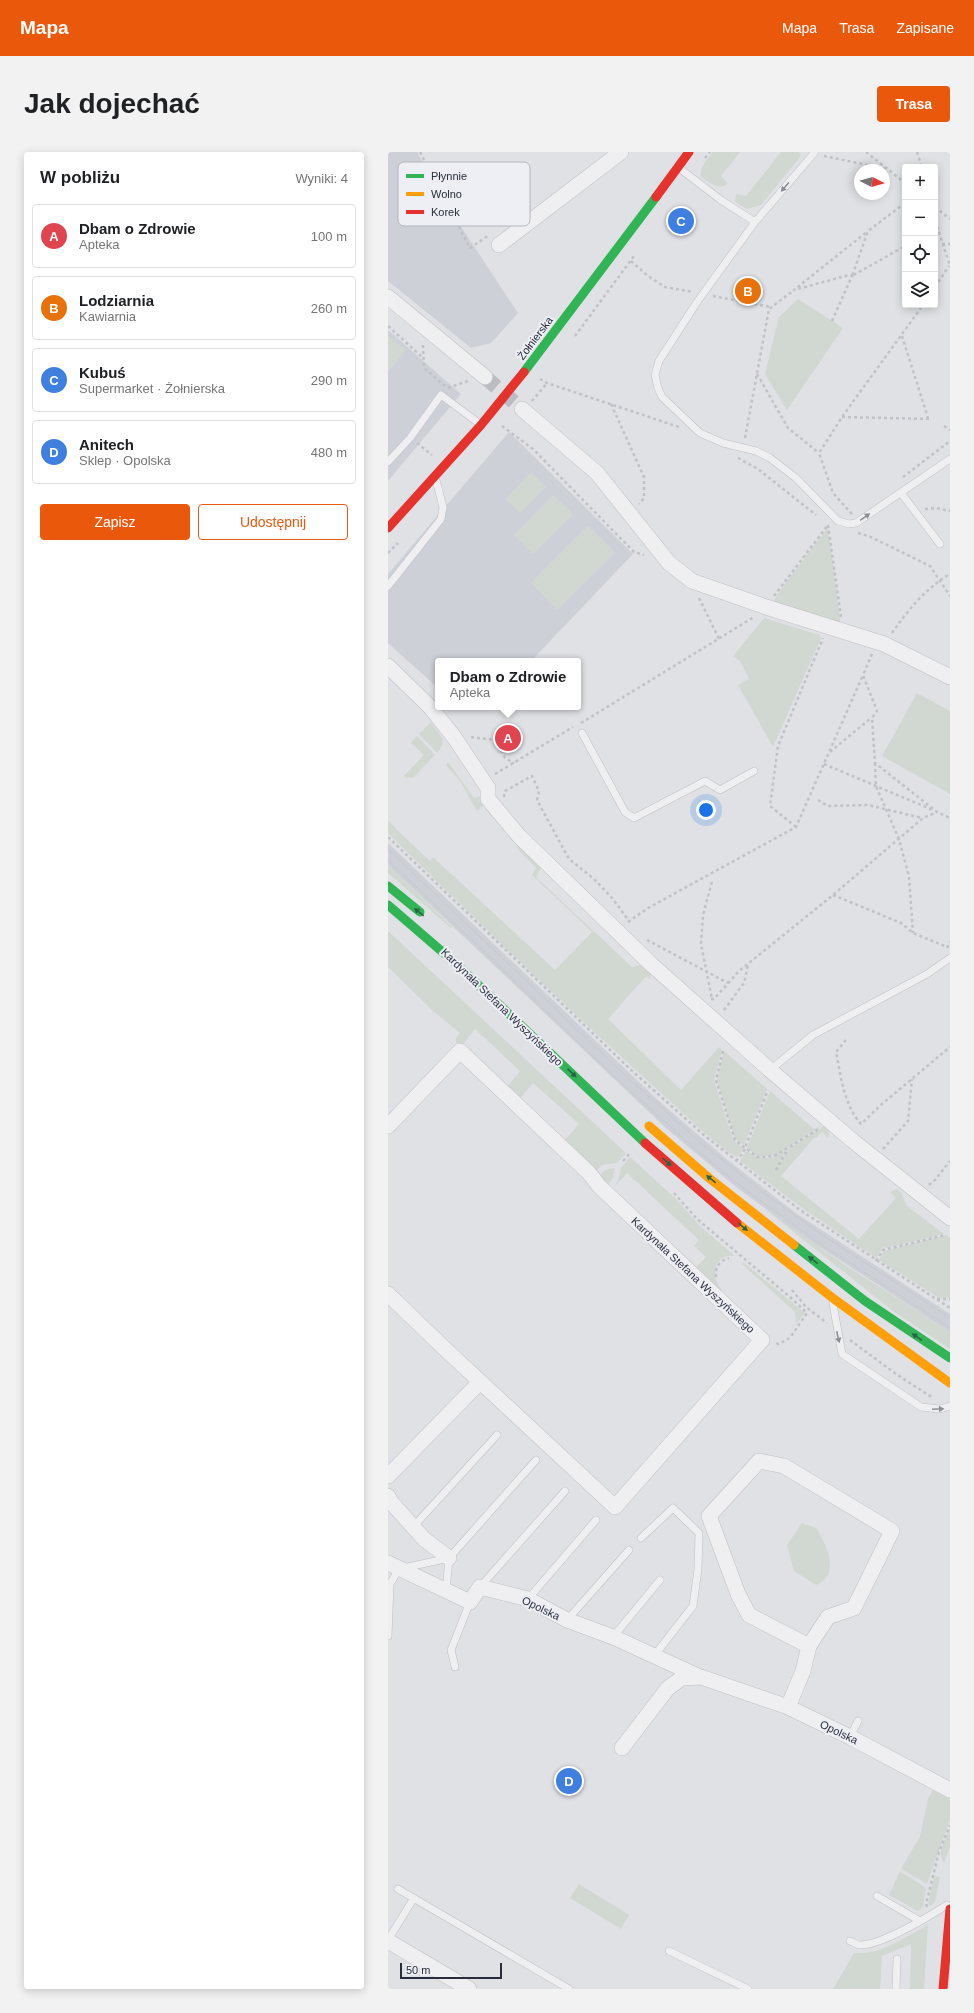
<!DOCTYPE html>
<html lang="pl">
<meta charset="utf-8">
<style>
:root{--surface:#fff;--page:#f2f2f2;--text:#202124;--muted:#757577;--line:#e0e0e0;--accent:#ea580c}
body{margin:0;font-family:Helvetica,sans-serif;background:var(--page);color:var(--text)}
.controls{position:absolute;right:12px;top:12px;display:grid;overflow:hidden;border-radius:4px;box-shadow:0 2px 10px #0003}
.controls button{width:36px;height:36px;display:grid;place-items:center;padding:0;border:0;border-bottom:1px solid var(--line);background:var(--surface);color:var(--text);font:20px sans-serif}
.compass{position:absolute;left:466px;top:12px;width:36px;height:36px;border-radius:50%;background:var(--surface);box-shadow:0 2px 10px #0003;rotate:96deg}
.scale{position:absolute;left:12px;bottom:10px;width:102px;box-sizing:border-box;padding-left:4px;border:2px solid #282d3c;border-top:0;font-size:11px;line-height:14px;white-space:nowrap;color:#282d3c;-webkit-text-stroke:3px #edeff4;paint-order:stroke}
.you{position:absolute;left:318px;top:658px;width:14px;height:14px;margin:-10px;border:3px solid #fff;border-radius:50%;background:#1a73e8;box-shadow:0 0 0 6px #1a73e833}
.badge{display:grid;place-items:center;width:26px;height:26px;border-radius:50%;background:var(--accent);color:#fff;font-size:13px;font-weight:700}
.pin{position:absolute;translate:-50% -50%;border:2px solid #fff;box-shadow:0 1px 4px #0006}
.popup{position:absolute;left:47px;top:506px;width:146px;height:52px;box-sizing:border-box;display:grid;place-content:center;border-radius:4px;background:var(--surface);filter:drop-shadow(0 1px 3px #0005);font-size:13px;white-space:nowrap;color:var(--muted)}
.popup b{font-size:15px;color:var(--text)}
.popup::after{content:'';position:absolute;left:50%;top:100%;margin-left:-8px;border:8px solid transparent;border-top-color:var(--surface)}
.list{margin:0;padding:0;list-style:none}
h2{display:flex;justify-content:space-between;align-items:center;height:52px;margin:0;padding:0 16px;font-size:17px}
h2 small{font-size:13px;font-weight:400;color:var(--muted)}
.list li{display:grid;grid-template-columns:26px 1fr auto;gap:12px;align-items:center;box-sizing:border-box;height:64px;margin:0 8px 8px;padding:0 8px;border:1px solid var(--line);border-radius:4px}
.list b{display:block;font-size:15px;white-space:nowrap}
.list p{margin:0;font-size:13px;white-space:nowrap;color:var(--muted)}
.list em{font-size:13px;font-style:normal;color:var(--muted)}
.actions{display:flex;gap:8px;padding:12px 16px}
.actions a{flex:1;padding:9px 0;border:1px solid var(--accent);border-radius:4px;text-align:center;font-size:14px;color:var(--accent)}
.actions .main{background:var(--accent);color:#fff}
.icon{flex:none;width:22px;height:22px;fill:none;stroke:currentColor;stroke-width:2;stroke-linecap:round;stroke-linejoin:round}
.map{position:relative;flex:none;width:562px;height:1837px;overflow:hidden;border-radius:4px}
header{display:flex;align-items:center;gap:24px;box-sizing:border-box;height:56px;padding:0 20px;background:var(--accent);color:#fff}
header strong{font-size:19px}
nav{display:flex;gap:22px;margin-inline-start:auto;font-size:14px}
.intro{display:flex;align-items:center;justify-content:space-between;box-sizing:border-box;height:96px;padding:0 24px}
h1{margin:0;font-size:28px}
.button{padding:10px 18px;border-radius:4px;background:var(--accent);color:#fff;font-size:14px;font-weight:700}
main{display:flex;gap:24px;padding:0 24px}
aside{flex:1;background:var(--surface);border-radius:4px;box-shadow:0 2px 10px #0003}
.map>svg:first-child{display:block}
.built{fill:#ced0d8}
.green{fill:#d0d8d1}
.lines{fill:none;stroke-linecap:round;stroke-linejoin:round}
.street-tunnel{stroke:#bbbdc3;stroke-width:15;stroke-dasharray:15 8;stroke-linecap:butt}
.lane-casing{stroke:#bebfc3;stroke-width:8}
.street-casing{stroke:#bebfc3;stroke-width:16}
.path{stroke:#c1c2c7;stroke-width:2.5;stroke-dasharray:3 3;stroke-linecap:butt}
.lane{stroke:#efeff1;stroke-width:7}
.street{stroke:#efeff1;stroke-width:15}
.fast{stroke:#30b455;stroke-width:9}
.slow{stroke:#ff9f0a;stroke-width:9}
.jam{stroke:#e5322d;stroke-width:9}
.tram{stroke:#c8c9cc;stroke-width:1}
.oneway{fill:#8c8e96}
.oneway2{fill:#2b6346}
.labels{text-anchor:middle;stroke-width:4;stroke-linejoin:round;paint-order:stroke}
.street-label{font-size:11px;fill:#282d3c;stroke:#edeff4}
.key{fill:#edeff4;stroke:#b2b5bd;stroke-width:1}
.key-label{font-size:11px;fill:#282d3c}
</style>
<header>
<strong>Mapa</strong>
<nav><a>Mapa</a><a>Trasa</a><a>Zapisane</a></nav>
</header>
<div class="intro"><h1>Jak dojechać</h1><a class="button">Trasa</a></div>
<main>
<aside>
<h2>W pobliżu<small>Wyniki: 4</small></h2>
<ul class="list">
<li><span class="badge" style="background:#e0444e">A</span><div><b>Dbam o Zdrowie</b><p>Apteka</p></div><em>100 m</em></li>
<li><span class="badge" style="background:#e8710a">B</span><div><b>Lodziarnia</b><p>Kawiarnia</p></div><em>260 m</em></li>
<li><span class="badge" style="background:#3f7fe0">C</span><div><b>Kubuś</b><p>Supermarket · Żołnierska</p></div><em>290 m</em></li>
<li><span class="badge" style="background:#3f7fe0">D</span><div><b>Anitech</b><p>Sklep · Opolska</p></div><em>480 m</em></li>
</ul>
<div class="actions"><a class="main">Zapisz</a><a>Udostępnij</a></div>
</aside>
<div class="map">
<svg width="562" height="1837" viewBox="0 0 562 1837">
<rect width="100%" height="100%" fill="#e0e1e5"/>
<!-- built -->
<path class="built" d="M 0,0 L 29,0 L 64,61 L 130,161 L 103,191 L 83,196 L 0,129 Z
M 0,178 L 73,242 L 0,329 Z
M 121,280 L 245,402 L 143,509 L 50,509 L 50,536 L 0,491 L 0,422 Z
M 0,691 L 273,951 L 336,1005 L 409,1062 L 562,1162 L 562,1180 L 409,1080 L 347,1034 L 279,977 L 0,713 Z"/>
<!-- green -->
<path class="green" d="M 325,0 L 352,0 L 333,24 L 340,31 C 332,40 321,30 313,25 C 311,16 319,7 325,0 Z
M 393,0 L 411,0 L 413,4 L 373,53 L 359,57 L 347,50 L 348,42 L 358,44 Z
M 410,147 L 455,176 L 399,258 L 377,222 L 391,165 Z
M 0,184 L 18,198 L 0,220 Z
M 143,320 L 158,335 L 132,361 L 117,347 Z
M 165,343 L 185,362 L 145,402 L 126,383 Z
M 200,374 L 227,401 L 169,458 L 143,431 Z
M 440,375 L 453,475 L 384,452 L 391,440 Z
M 376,466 L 431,483 L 433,486 L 385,595 L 350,533 L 361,527 L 352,509 L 345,504 Z
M 529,541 L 562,559 L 562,642 L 494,604 Z
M 43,570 L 55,587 L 54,594 L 49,601 L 31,582 Z
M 29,584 L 47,603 L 26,625 L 18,626 L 16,624 L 36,603 L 23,591 Z
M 60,610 L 86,646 L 93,644 L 105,662 L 103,664 L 96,653 L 89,659 L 72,629 L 58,613 Z
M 0,668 L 8,677 L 42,709 L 45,705 L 167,818 L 204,780 L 144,723 L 148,716 L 128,695 L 125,697 L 128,694 L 131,694 L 153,716 L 148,725 L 244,815 L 252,813 L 263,821 L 262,827 L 258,824 L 220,867 L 293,938 L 331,895 L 334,898 L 326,928 L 343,982 L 346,989 L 354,995 L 355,998 L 349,1005 C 339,1002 294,961 284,951 C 187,864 93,773 0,681 Z
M 0,713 L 64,775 L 63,776 L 0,721 Z
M 0,779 L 238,1001 L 229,1011 L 214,1013 L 208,1019 L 176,989 L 191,972 L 145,931 L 131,948 L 118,936 L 132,919 L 87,877 L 75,892 L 68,891 L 68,886 L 72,881 L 45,859 L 0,815 Z
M 336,899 L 379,937 L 356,993 L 347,987 L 345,981 L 329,928 Z
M 382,939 L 426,977 L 434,974 L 388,1003 L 369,1005 L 359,996 Z
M 436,974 L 441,979 L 440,986 L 434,980 L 428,986 L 427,985 L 393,1024 L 471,1087 L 508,1046 L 502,1040 L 508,1037 L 513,1040 L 519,1054 L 556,1082 L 498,1096 L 495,1095 L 488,1106 L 414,1056 L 352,1009 L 357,1000 L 360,1000 C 374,1010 384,1007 398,998 L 388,1019 L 400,997 Z
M 242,1005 L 287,1046 L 312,1074 L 347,1104 C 325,1101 322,1125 334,1138 L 332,1140 L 307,1116 L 318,1105 L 306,1094 L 311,1088 L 239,1021 L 224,1037 L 230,1029 L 233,1016 Z
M 227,1016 L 225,1026 L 220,1032 L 212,1023 L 217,1018 Z
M 373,1054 L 454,1111 L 562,1180 L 562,1197 L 505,1159 Z
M 558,1083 L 562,1086 L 562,1146 L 551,1146 L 491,1108 L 496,1099 Z
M 355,1110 L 417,1161 L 401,1181 L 408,1171 L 407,1160 L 354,1112 Z
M 414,1371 L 428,1376 C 439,1394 453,1422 428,1433 L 406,1419 L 399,1393 Z
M 545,1638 L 562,1646 L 562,1667 L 539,1732 L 513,1717 L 532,1684 L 540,1647 Z
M 562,1676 L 562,1695 L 556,1711 C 548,1700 558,1687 562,1676 Z
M 512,1719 L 538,1736 L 535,1755 L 530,1759 L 501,1743 Z
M 546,1724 L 552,1725 L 547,1750 L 542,1754 L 540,1752 Z
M 191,1732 L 241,1763 L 233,1777 L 182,1746 Z
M 540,1773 L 536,1837 L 522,1837 L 523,1792 L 494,1804 L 492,1837 L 445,1837 L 466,1801 C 492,1804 517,1785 540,1773 Z"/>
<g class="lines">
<!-- street-tunnel -->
<path class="street-tunnel" d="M 97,225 L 134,257"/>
<!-- lane casing -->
<g class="lane-casing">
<path id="lane" d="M 291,16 L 333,48 L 367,70 L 309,150 L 271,209 L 267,223 L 270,236 L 274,245 L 312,281 L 335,291 L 368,299 L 382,306 L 408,326 L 450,369 L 461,372 L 468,371 L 562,307
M 367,70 L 427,0
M 0,310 L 22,286 L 53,243 L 92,272
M 513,341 L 552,392
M 0,434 L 53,367 L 55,355 L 48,328
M 194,581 L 237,660 L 246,666 L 317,629 L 332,638 L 366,619
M 382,918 L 425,883 L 539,822 L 562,806
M 445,1152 L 454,1202 L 533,1255 L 552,1257 L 562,1254
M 25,1375 L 109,1283
M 253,1386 L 285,1356 L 311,1381 L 310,1417 L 305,1454 L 266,1504
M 92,1435 L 177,1339
M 58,1439 L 61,1406
M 140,1447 L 208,1368
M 179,1468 L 241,1398
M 0,1484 L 2,1432 L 11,1417 L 61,1406 L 148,1308
M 225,1485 L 272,1428
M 67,1515 L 63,1498 L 82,1450
M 462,1585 L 470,1569
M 10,1737 L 181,1837
M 489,1744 L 532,1769
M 0,1788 L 26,1746
M 462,1789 C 465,1790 468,1792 471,1793 C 492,1794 540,1765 559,1753
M 281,1799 L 360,1837
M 508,1837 L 509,1807"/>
</g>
<!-- street casing -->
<g class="street-casing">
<path id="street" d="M 111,93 L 233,0
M 0,145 L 97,225
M 134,257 L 209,321 L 281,411 L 304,429 L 378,455 L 496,492 L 562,525
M 0,514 L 43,556 L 66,585 L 100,636 L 100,647 L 131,684 L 264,813 L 382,918 L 465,989 L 562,1066
M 0,974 L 72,899 L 201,1021 L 211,1034 L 374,1188 L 227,1355 L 56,1196 L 0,1142
M 0,1324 L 92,1230
M 0,1344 L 3,1350 L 36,1387 L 61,1406
M 0,1411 L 82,1450 L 92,1435 L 140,1447 L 179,1468 L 225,1485 L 310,1524
M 400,1555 L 415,1519 L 421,1494 L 440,1465 L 466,1456 L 504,1379 L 396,1314 L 371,1309 L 321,1364 L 350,1442 L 361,1463 L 421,1494
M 234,1596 L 280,1536 L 294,1526 L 313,1525 L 400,1555 L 462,1585 L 562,1638
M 0,1789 L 81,1837"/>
</g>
<!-- path -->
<path class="path" d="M 32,0 L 82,96 L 101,83
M 478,0 L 517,31
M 529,0 L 534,15
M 436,4 L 499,17
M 317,6 L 322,0
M 517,51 L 480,79 L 464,124 L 517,94
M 547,55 L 562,67
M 547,63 L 551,80 L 547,81
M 551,80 L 562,114
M 554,92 L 562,92
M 243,109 L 260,124 L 277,135 L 305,140
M 547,135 L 561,114
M 325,144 L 383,155
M 444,169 L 464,124 L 461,123 L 406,138 L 480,79
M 0,174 L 35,206
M 187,184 L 246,104
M 514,184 L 540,266
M 35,193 L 36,216 L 57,234
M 369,222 L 400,276 L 431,301
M 152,227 L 159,231 L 291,275
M 60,236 L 80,229
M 144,249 L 159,231
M 223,252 L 256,325 L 256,346 L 251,352
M 454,265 L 544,267
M 114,274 L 145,297 L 246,400 L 256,403
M 556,274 L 562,278
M 357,286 L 381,157 L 406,138
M 29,291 L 44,303
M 350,306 L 370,317 L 428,363
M 515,325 L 562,289
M 537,357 L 548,356 L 562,359
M 464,362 L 445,341 L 431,301 L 454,265 L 535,153
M 440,373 L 453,465
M 470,381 L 483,385 L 542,414 L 562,444
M 0,401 L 10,391
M 386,444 L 440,373
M 311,446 L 331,487
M 504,481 C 520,458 537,437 562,422
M 484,502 L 475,523 L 489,559 L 484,566 L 487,611 L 549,660 L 562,666
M 193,571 L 366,465
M 83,585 L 107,588 L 117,606 L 126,611
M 442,600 L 483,566
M 487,611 L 488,634 L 511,687 L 521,725 L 525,781
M 436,612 L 545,658
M 107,622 L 185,575
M 116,645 L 117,639 L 144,624 L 151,639 L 149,648 L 181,707 L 206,727 L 225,747 L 241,769
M 430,648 L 440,654 L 480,653 L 534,666
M 408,675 L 382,654 L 390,594 L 435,486
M 0,685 L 242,917 L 317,984 L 412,1058 L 562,1156
M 324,730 L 315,763 L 313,792 L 324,847
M 445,743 L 513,771 L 525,781 L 559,795
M 240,770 L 260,756 L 408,675 L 475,523
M 259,788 L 340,831
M 559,796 L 562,790
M 323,847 L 326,847 L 351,819 L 445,743 L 535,666 L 549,660
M 336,858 L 356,831 L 360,813
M 458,888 L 448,900 C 453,925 456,953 473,972 L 494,952 L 562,895
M 335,899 L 328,928 L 347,988 L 369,1005 L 379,1005 L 388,1003 L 431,977
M 495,997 L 520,969 L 524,927
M 235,1009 L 242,1001
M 348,1009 L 355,1001 L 380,938
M 388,1018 L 399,998
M 541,1033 L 547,1028 L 562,1009
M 286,1041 L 309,1067 L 402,1145 L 419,1161 L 404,1183 L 399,1188 L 390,1192 L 387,1189
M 488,1109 L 495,1098 L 557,1083
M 328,1125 C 327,1115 331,1109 341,1106
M 404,1138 L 418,1155 L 439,1171
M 549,1147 L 562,1147
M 462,1188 L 508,1222 L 545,1246
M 539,1755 L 538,1752 L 551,1700 L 562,1673"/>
<!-- lane -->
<use href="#lane" class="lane"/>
<!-- street -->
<use href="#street" class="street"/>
<!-- fast -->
<path class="fast" d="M 136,220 L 268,45
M 0,734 L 32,760
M 0,753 L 65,809 L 257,991
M 406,1093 L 477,1149 L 562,1206"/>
<!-- slow -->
<path class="slow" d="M 261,974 L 321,1026 L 406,1093
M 349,1071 L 446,1147 L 562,1231"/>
<!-- jam -->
<path class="jam" d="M 268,45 L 301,0
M 0,376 L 93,273 L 136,220
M 257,991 L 349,1071
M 555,1837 L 562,1757"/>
<!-- tram -->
<path class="tram" d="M 0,697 L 237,923 L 312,990 L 372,1038 L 430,1080 L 562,1166
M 0,708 L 231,929 L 306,996 L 350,1032 L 425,1087 L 562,1176"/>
</g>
<!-- one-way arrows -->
<defs><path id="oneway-solid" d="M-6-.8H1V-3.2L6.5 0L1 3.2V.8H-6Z"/></defs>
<g class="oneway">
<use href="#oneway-solid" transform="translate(397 35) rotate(131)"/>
<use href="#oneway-solid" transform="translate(477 365) rotate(-35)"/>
<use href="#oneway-solid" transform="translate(450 1185) rotate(77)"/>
<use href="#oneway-solid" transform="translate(550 1257) rotate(-3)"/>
</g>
<g class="oneway2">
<use href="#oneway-solid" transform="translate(31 760) rotate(-141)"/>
<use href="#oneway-solid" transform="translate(184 921) rotate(44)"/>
<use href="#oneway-solid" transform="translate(279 1010) rotate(42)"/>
<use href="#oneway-solid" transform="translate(323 1027) rotate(-141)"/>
<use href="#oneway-solid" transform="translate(355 1075) rotate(39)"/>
<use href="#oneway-solid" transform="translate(425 1108) rotate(-142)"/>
<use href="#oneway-solid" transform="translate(529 1185) rotate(-146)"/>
</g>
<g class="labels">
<!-- street labels -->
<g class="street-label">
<text transform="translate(147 186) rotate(-53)" y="4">Żołnierska</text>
<text transform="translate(114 855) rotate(44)" y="4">Kardynała Stefana Wyszyńskiego</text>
<text transform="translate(305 1123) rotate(43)" y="4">Kardynała Stefana Wyszyńskiego</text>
<text transform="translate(153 1456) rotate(26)" y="4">Opolska</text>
<text transform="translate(451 1580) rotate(26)" y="4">Opolska</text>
</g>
</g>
<!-- legend -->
<rect x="10" y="10" width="132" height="64" rx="6" class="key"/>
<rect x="18" y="22" width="18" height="4" fill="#30b455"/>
<rect x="18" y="40" width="18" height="4" fill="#ff9f0a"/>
<rect x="18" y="58" width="18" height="4" fill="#e5322d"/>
<g class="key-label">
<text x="43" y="28">Płynnie</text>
<text x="43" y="46">Wolno</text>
<text x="43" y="64">Korek</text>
</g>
</svg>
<div class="controls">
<button>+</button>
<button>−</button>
<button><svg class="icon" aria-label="locate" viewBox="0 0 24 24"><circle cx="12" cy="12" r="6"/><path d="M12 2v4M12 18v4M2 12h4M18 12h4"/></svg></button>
<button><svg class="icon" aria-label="layers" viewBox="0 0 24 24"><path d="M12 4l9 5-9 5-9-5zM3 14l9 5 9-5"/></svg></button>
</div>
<svg class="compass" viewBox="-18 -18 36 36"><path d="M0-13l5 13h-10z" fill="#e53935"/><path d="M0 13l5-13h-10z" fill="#757577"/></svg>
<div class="scale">50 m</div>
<div class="you"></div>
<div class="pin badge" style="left:120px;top:586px;background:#e0444e">A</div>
<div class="popup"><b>Dbam o Zdrowie</b>Apteka</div>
<div class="pin badge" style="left:360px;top:139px;background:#e8710a">B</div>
<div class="pin badge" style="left:293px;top:69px;background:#3f7fe0">C</div>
<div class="pin badge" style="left:181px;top:1629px;background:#3f7fe0">D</div>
</div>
</main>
